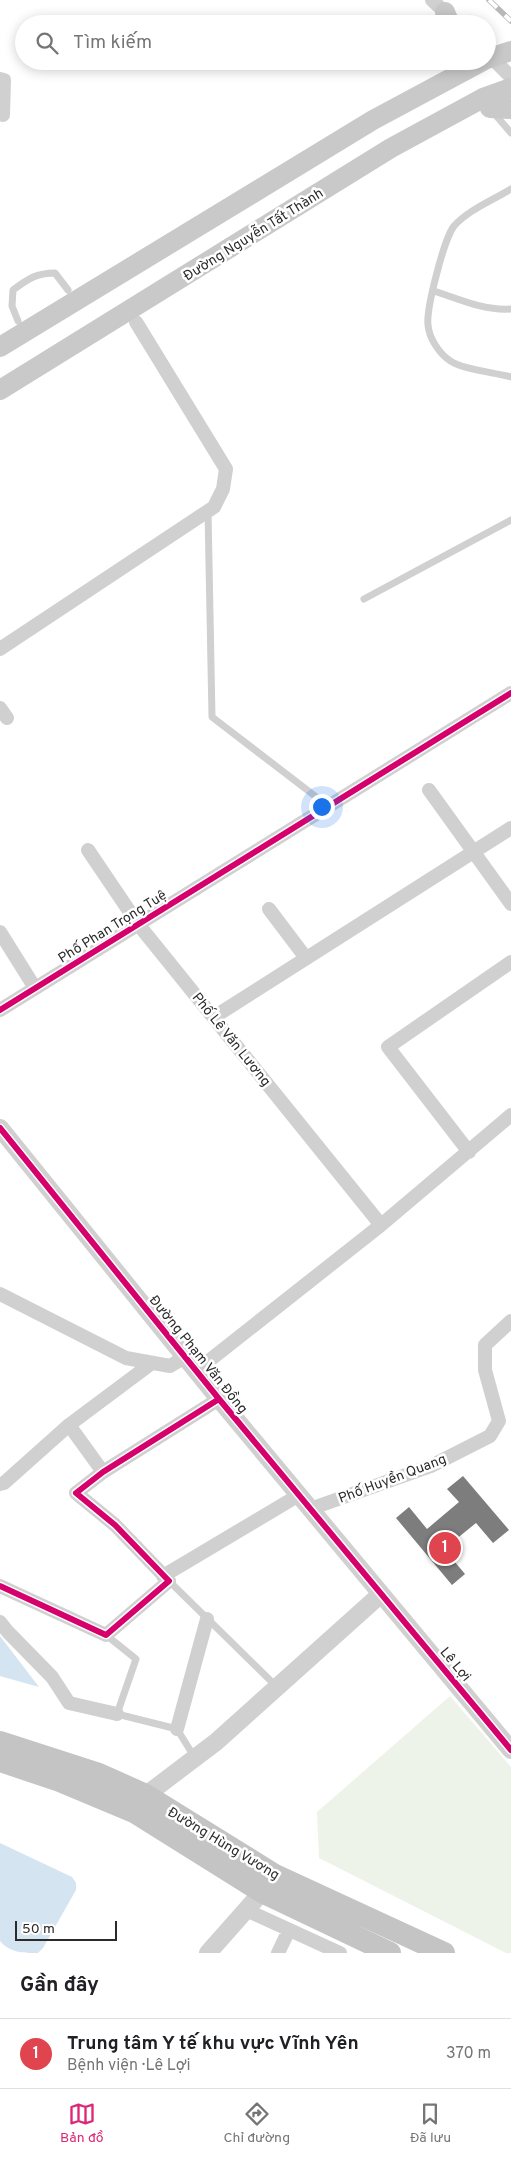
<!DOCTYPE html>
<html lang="vi">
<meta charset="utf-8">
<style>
:root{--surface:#fff;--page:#f2f2f2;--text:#202124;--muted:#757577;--line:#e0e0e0;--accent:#db2777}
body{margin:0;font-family:Overpass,sans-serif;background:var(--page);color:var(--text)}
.scale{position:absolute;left:15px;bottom:12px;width:102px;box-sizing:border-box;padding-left:5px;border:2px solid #2b2b2b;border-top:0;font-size:14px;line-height:18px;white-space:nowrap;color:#2b2b2b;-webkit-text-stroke:4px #fff;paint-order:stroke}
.you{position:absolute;left:321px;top:806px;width:18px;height:18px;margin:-12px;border:4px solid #fff;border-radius:50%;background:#1a73e8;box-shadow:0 0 0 8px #1a73e833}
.badge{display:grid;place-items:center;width:32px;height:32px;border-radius:50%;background:var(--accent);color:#fff;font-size:16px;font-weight:700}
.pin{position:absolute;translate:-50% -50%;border:2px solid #fff;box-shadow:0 1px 5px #0006}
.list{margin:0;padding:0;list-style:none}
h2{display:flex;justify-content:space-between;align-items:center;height:65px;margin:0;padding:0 20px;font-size:21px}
h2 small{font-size:16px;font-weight:400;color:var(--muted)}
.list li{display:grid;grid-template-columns:32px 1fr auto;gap:15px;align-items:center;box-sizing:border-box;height:70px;padding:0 20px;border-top:1px solid var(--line)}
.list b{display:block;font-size:19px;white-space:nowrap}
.list p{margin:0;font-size:16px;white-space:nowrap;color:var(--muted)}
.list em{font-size:16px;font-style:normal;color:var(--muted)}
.icon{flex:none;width:28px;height:28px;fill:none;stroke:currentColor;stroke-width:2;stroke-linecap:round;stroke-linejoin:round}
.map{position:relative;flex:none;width:511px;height:1953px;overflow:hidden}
.search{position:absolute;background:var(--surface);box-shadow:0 2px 12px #0003;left:15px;right:15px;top:15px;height:55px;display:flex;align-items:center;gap:12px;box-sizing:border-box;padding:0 18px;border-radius:28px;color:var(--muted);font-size:19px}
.sheet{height:135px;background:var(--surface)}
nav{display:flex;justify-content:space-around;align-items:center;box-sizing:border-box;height:70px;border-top:1px solid var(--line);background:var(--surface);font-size:14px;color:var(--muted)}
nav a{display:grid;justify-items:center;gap:2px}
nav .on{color:var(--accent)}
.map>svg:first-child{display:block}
.green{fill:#eef3ea}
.water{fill:#d4e4f1}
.building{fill:#7d7d7d}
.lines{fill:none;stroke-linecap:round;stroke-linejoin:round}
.service{stroke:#d0d0d0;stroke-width:7}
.minor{stroke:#d0d0d0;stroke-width:14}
.tertiary{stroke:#d0d0d0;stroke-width:18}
.secondary{stroke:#c9c9c9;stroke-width:20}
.primary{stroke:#c4c4c4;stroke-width:22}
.rail-casing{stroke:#b8b8b8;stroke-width:5.5}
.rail{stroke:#fff;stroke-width:4;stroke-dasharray:11;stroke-linecap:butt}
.cycleway-casing{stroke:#fff;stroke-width:9}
.cycleway{stroke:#d6006c;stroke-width:6}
.labels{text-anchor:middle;stroke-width:5;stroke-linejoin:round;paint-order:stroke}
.street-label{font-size:14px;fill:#2b2b2b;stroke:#fff}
</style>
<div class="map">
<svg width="511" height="1953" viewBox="0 0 511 1953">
<rect width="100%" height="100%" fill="#fff"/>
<!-- green -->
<path class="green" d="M 450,1696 L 511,1767 L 511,1953 L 506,1953 L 319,1858 L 317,1812 Z"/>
<!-- water -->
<path class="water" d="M 0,1635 L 0,1636 L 39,1687 L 0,1676 Z
M 0,1843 L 72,1877 L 76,1883 L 76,1890 L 43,1948 L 38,1953 C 23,1953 10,1953 0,1941 Z"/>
<!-- building -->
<path class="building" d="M 463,1476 L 509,1530 L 493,1543 L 476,1523 L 444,1549 L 465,1574 L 452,1585 L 396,1518 L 409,1507 L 427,1529 L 459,1502 L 447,1489 Z"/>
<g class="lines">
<!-- service -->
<path class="service" d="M 493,112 L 511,133
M 511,189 C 493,200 468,210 454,226 C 444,239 426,309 428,325 C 429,338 439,353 449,360 C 462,370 494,372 511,377
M 434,291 C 459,299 484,311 511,309
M 18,321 L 12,306 L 13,290 C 28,279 36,273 55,273 L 68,290
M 208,511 L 212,717 L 328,806
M 364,599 L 511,520
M 169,1581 L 277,1687
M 106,1635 L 136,1659 L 117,1714 L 177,1729 L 195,1758"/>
<!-- minor -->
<path class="minor" d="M 432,0 L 451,18
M 487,53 L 511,77
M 0,79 L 4,80 L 3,115
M 0,649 L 214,507 L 223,489 L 226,469 L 136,322
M 0,708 L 7,718
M 429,790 L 511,904
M 88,850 L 138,924 L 381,1225
M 269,909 L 306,958
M 0,932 L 35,988
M 0,1010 L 511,693
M 214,1017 L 511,828
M 469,1152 L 388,1047 L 511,962
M 0,1294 L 126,1358 L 170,1366 L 185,1357
M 196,1371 L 381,1225 L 511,1115
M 69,1425 L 103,1472
M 0,1484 L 4,1483 L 69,1425 L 152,1363
M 310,1509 L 431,1466 L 490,1436 L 499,1421 L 485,1370 L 485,1345 L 511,1321
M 163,1576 L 299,1495
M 0,1586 L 106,1635 L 169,1581 L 115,1525 L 76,1493 L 103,1472 L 219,1399
M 0,1622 L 8,1632 L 52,1677 L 69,1703 L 117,1714
M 177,1729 L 207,1619
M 246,1910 L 340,1953
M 278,1953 L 289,1930"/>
<!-- tertiary -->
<path class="tertiary" d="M 0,1128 L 219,1399 L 511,1750
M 139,1805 L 146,1795 L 216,1742 L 381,1594
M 208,1953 L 262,1892"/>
<!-- secondary -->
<path class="secondary" d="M 445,12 L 450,24
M 487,59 L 511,51
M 490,108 L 511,109
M 0,347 L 373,120 L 483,61
M 0,390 L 391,148 L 483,98 L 511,88"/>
<!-- primary -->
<path class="primary" d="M 0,1742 L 99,1774 L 146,1795 L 275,1875 L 444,1953
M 0,1761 L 60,1781 L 134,1812 L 262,1892 L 390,1953"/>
<!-- rail casing -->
<g class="rail-casing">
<path id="rail" d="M 489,0 L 511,21"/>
</g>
<!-- rail -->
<use href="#rail" class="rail"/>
<!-- cycleway casing -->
<g class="cycleway-casing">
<path id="cycleway" d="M 0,1010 L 511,693
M 0,1128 L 219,1399 L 511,1750
M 0,1586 L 106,1635 L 169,1581 L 115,1525 L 76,1493 L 103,1472 L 219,1399"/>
</g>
<!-- cycleway -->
<use href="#cycleway" class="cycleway"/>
</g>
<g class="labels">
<!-- street labels -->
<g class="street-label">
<text transform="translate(253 234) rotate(-32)" y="5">Đường Nguyễn Tất Thành</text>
<text transform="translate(112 926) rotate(-32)" y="5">Phố Phan Trọng Tuệ</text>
<text transform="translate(232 1039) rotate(51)" y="5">Phố Lê Văn Lương</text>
<text transform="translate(199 1354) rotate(51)" y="5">Đường Phạm Văn Đồng</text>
<text transform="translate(392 1478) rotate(-21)" y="5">Phố Huyền Quang</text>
<text transform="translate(456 1664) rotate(50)" y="5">Lê Lợi</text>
<text transform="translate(224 1843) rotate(31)" y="5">Đường Hùng Vương</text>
</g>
</g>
</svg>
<div class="scale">50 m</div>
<div class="you"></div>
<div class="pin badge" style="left:445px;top:1548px;background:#e0444e">1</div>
<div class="search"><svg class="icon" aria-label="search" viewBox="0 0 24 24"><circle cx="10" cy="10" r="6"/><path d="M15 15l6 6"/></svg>Tìm kiếm</div>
</div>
<section class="sheet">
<h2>Gần đây<small></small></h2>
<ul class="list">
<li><span class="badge" style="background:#e0444e">1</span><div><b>Trung tâm Y tế khu vực Vĩnh Yên</b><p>Bệnh viện · Lê Lợi</p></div><em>370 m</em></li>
</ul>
</section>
<nav>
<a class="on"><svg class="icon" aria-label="map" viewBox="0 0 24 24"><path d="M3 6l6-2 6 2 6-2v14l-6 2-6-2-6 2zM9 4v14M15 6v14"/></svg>Bản đồ</a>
<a><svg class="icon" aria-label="directions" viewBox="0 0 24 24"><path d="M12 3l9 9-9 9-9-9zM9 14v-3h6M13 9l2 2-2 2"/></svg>Chỉ đường</a>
<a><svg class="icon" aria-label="saved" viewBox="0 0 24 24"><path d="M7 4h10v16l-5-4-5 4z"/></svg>Đã lưu</a>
</nav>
